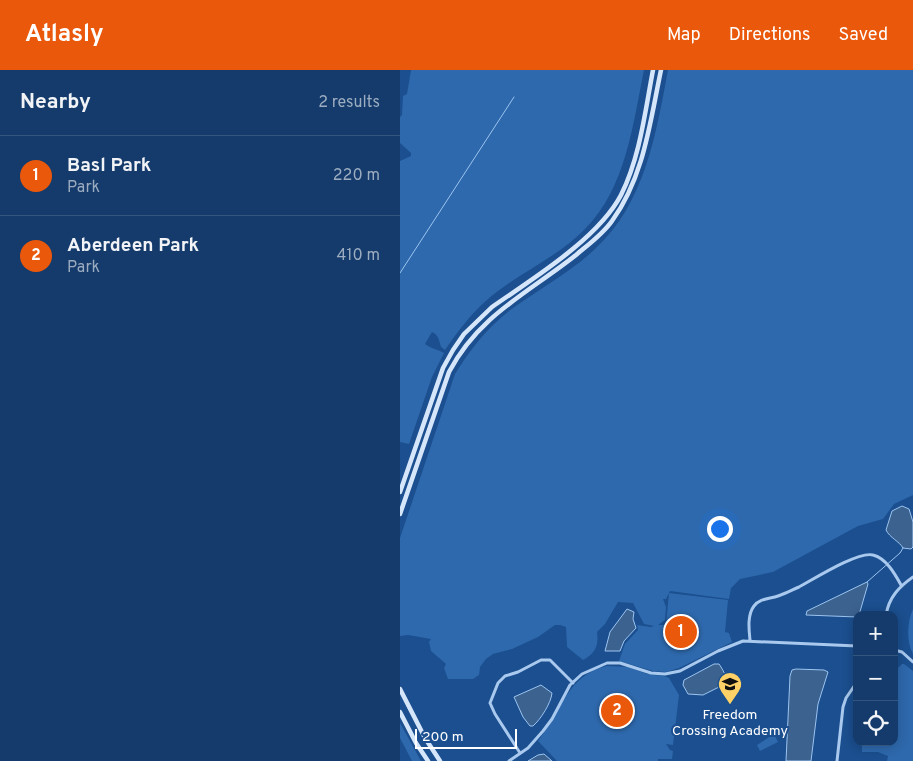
<!DOCTYPE html>
<meta charset="utf-8">
<style>
:root{--surface:#143b6b;--page:#1d4271;--text:#f1f3f6;--muted:#9dadc1;--line:#33557e;--accent:#ea580c}
body{margin:0;font-family:Overpass,sans-serif;background:var(--page);color:var(--text)}
.controls{position:absolute;right:15px;bottom:15px;display:grid;overflow:hidden;border-radius:10px;box-shadow:0 2px 12px #0003}
.controls button{width:45px;height:45px;display:grid;place-items:center;padding:0;border:0;border-bottom:1px solid var(--line);background:var(--surface);color:var(--text);font:25px sans-serif}
.scale{position:absolute;left:15px;bottom:12px;width:102px;box-sizing:border-box;padding-left:5px;border:2px solid #fff;border-top:0;font-size:14px;line-height:18px;white-space:nowrap;color:#fff;-webkit-text-stroke:4px #1b4f8f;paint-order:stroke}
.you{position:absolute;left:319px;top:458px;width:18px;height:18px;margin:-12px;border:4px solid #fff;border-radius:50%;background:#1a73e8;box-shadow:0 0 0 8px #1a73e833}
.badge{display:grid;place-items:center;width:32px;height:32px;border-radius:50%;background:var(--accent);color:#fff;font-size:16px;font-weight:700}
.pin{position:absolute;translate:-50% -50%;border:2px solid #fff;box-shadow:0 1px 5px #0006}
.list{margin:0;padding:0;list-style:none}
h2{display:flex;justify-content:space-between;align-items:center;height:65px;margin:0;padding:0 20px;font-size:21px}
h2 small{font-size:16px;font-weight:400;color:var(--muted)}
.list li{display:grid;grid-template-columns:32px 1fr auto;gap:15px;align-items:center;box-sizing:border-box;height:80px;padding:0 20px;border-top:1px solid var(--line)}
.list b{display:block;font-size:19px;white-space:nowrap}
.list p{margin:0;font-size:16px;white-space:nowrap;color:var(--muted)}
.list em{font-size:16px;font-style:normal;color:var(--muted)}
.icon{flex:none;width:28px;height:28px;fill:none;stroke:currentColor;stroke-width:2;stroke-linecap:round;stroke-linejoin:round}
.map{position:relative;flex:none;width:513px;height:691px;overflow:hidden}
header{display:flex;align-items:center;gap:30px;box-sizing:border-box;height:70px;padding:0 25px;background:var(--accent);color:#fff}
header strong{font-size:24px}
nav{display:flex;gap:28px;margin-inline-start:auto;font-size:18px}
main{display:flex}
aside{flex:1;background:var(--surface)}
.map>svg:first-child{display:block}
.green{fill:#2e69ad}
.water{fill:#3c6290;stroke:#9cc4f0}
.lines{fill:none;stroke-linecap:round;stroke-linejoin:round}
.stream{stroke:#9cc4f0;stroke-width:1}
.street{stroke:#a9c9ee;stroke-width:3}
.secondary{stroke:#d6e6fa;stroke-width:4.5}
.labels{text-anchor:middle;stroke-width:4;stroke-linejoin:round;paint-order:stroke}
.poi-label{font-size:14px;fill:#fff;stroke:#1b4f8f}
</style>
<header>
<strong>Atlasly</strong>
<nav><a>Map</a><a>Directions</a><a>Saved</a></nav>
</header>
<main>
<aside>
<h2>Nearby<small>2 results</small></h2>
<ul class="list">
<li><span class="badge">1</span><div><b>Basl Park</b><p>Park</p></div><em>220 m</em></li>
<li><span class="badge">2</span><div><b>Aberdeen Park</b><p>Park</p></div><em>410 m</em></li>
</ul>
</aside>
<div class="map">
<svg width="513" height="691" viewBox="0 0 513 691">
<rect width="100%" height="100%" fill="#1b4f8f"/>
<!-- green -->
<path class="green" d="M 11,0 L 244,0 C 233,54 226,118 185,159 C 161,184 126,200 98,221 C 76,237 60,258 45,280 L 41,277 C 39,271 39,265 32,262 L 25,274 C 32,279 37,279 44,283 L 32,307 L 9,374 L 0,372 L 0,91 L 11,86 L 11,83 L 0,73 L 0,47 L 2,45 L 3,26 L 7,24 Z
M 268,0 L 513,0 L 513,425 L 494,434 L 483,449 L 458,456 L 373,502 L 340,509 L 331,518 L 329,529 L 270,521 L 266,529 L 263,529 L 266,537 L 265,550 L 258,555 L 266,555 L 269,523 L 328,530 L 325,562 L 329,563 L 332,572 L 279,598 L 266,602 L 253,601 L 219,591 L 225,574 L 238,560 L 237,555 L 251,557 L 254,556 L 244,554 L 233,533 L 218,532 L 205,554 L 197,562 C 199,576 195,584 183,590 L 167,577 L 166,557 L 160,555 L 155,555 L 138,567 L 112,579 L 93,584 L 86,589 L 80,597 L 79,605 L 73,609 L 48,609 L 44,598 L 46,594 L 31,581 L 29,572 L 31,569 L 8,565 L 0,566 L 0,468 L 55,304 C 69,281 87,258 109,241 C 136,221 171,202 195,179 C 245,133 256,64 268,0 Z
M 513,539 L 513,584 C 506,571 507,552 513,539 Z
M 502,594 L 504,594 L 513,601 L 513,691 L 487,691 L 488,686 L 478,682 L 462,682 L 462,672 L 494,672 L 494,602 Z
M 207,596 L 228,597 L 247,604 L 264,606 L 269,608 L 279,625 L 273,675 L 266,674 L 270,680 L 273,681 L 272,689 L 258,689 L 258,691 L 157,691 L 138,671 C 161,642 167,605 207,596 Z
M 0,653 L 21,691 L 12,691 L 0,668 Z
M 374,664 L 378,672 L 360,681 L 357,675 Z"/>
<!-- water -->
<path class="water" d="M 502,436 L 509,439 L 513,452 L 513,477 L 511,479 L 503,478 C 499,471 490,468 486,460 L 492,441 Z
M 467,512 L 468,514 L 459,545 L 457,545 L 457,547 L 406,545 L 407,541 Z
M 227,539 L 234,542 L 233,549 L 236,558 L 224,571 L 220,581 L 205,581 L 210,562 Z
M 314,594 L 319,594 C 322,598 328,609 327,613 L 303,625 L 288,624 L 283,615 L 284,610 Z
M 396,599 L 424,600 L 428,602 L 418,634 L 411,691 L 386,691 L 390,606 L 392,600 Z
M 141,615 L 152,623 C 151,633 141,649 133,656 L 130,656 L 123,647 L 114,627 Z
M 144,684 L 152,691 L 128,691 L 138,685 Z"/>
<g class="lines">
<!-- stream -->
<path class="stream" d="M 0,203 L 114,27
M 467,512 L 500,483 L 503,478"/>
<!-- street -->
<path class="street" d="M 486,545 C 489,527 499,517 513,507
M 350,570 C 349,560 347,545 354,536 C 360,528 370,529 378,526 C 385,524 392,520 399,517 C 414,509 458,481 473,485 C 486,488 495,504 501,515
M 494,580 L 502,582 L 513,592
M 120,683 L 95,644 L 90,633 L 98,613 L 105,606 L 118,602 L 141,590 L 150,590 L 173,613
M 109,691 L 128,678 L 143,661 L 152,649 L 170,615 L 182,604 L 207,593 L 220,593 L 251,603 L 265,604 L 280,601 L 318,581 L 343,571 L 457,576
M 437,691 L 443,637 L 446,628 L 457,612"/>
<!-- secondary -->
<path class="secondary" d="M 0,422 L 43,298 L 53,280 L 64,264 L 92,237 C 132,209 198,169 221,125 C 240,87 245,42 253,0
M 0,444 L 49,302 C 79,245 128,223 176,185 C 189,174 203,164 212,151 C 244,107 250,52 261,0
M 0,619 L 25,668 L 40,691
M 0,642 L 16,673 L 28,691"/>
</g>
<!-- icons -->
<defs>
<g id="school-pin" transform="scale(1.25)"><path d="M0 17L-7.5 6A9.5 9.5 0 1 1 7.5 6Z" fill="#ffd166" stroke="#1b4f8f"/><path d="M0-5L7-2L0 1L-7-2ZM-4 1L0 2.5L4 1V4Q0 6-4 4Z" fill="#111"/></g>
</defs>
<g fill-rule="evenodd">
<use href="#school-pin" x="330" y="614"/>
</g>
<g class="labels">
<!-- poi labels -->
<g class="poi-label">
<text x="330" y="649">Freedom<tspan x="330" dy="16">Crossing Academy</tspan></text>
</g>
</g>
</svg>
<div class="controls">
<button>+</button>
<button>−</button>
<button><svg class="icon" aria-label="locate" viewBox="0 0 24 24"><circle cx="12" cy="12" r="6"/><path d="M12 2v4M12 18v4M2 12h4M18 12h4"/></svg></button>
</div>
<div class="scale">200 m</div>
<div class="you"></div>
<div class="pin badge" style="left:281px;top:562px">1</div>
<div class="pin badge" style="left:217px;top:641px">2</div>
</div>
</main>
